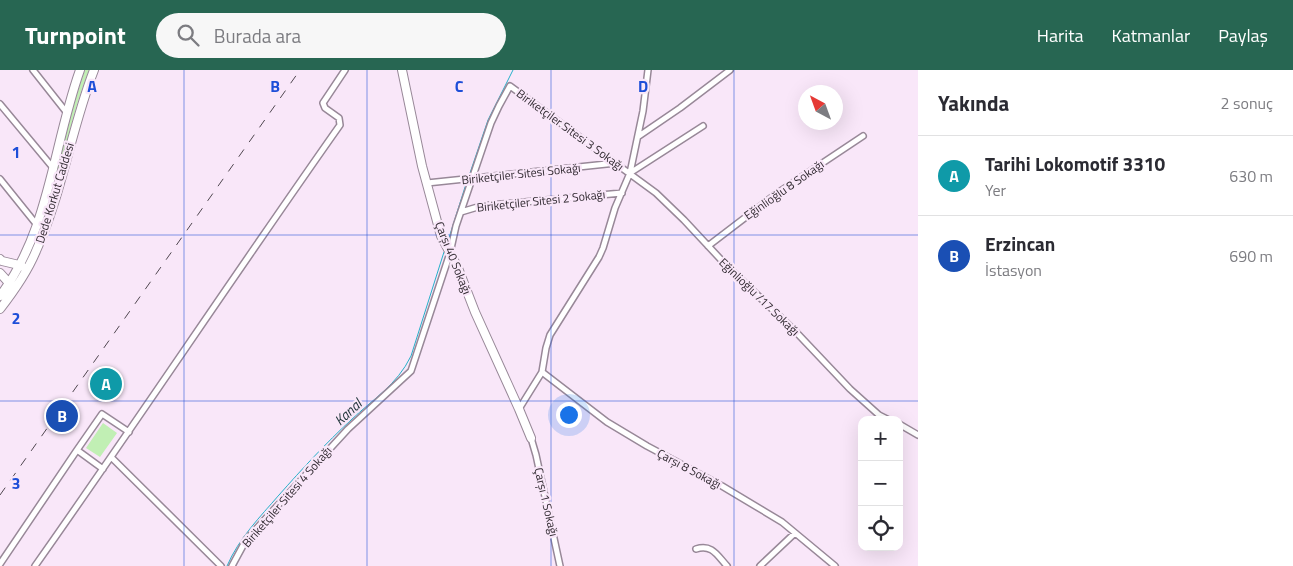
<!DOCTYPE html>
<html lang="tr">
<meta charset="utf-8">
<style>
:root{--surface:#fff;--page:#f7f7f7;--text:#2b2b33;--muted:#7c7c81;--line:#e1e1e2;--accent:#276652}
body{margin:0;font-family:"Titillium Web",sans-serif;background:var(--page);color:var(--text)}
.controls{position:absolute;right:15px;bottom:15px;display:grid;overflow:hidden;border-radius:10px;box-shadow:0 5px 20px #0002}
.controls button{width:45px;height:45px;display:grid;place-items:center;padding:0;border:0;border-bottom:1px solid var(--line);background:var(--surface);color:var(--text);font:25px sans-serif}
.compass{position:absolute;left:798px;top:15px;width:45px;height:45px;border-radius:50%;background:var(--surface);box-shadow:0 5px 20px #0002;rotate:319deg}
.you{position:absolute;left:568px;top:344px;width:18px;height:18px;margin:-12px;border:4px solid #fff;border-radius:50%;background:#1a73e8;box-shadow:0 0 0 8px #1a73e833}
.badge{display:grid;place-items:center;width:32px;height:32px;border-radius:50%;background:var(--accent);color:#fff;font-size:16px;font-weight:700}
.pin{position:absolute;translate:-50% -50%;border:2px solid #fff;box-shadow:0 1px 5px #0006}
.list{margin:0;padding:0;list-style:none}
h2{display:flex;justify-content:space-between;align-items:center;height:65px;margin:0;padding:0 20px;font-size:21px}
h2 small{font-size:16px;font-weight:400;color:var(--muted)}
.list li{display:grid;grid-template-columns:32px 1fr auto;gap:15px;align-items:center;box-sizing:border-box;height:80px;padding:0 20px;border-top:1px solid var(--line)}
.list b{display:block;font-size:19px;white-space:nowrap}
.list p{margin:0;font-size:16px;white-space:nowrap;color:var(--muted)}
.list em{font-size:16px;font-style:normal;color:var(--muted)}
.icon{flex:none;width:28px;height:28px;fill:none;stroke:currentColor;stroke-width:2;stroke-linecap:round;stroke-linejoin:round}
.map{position:relative;flex:none;width:918px;height:496px;overflow:hidden}
header{display:flex;align-items:center;gap:30px;box-sizing:border-box;height:70px;padding:0 25px;background:var(--accent);color:#fff}
header strong{font-size:24px}
nav{display:flex;gap:28px;margin-inline-start:auto;font-size:18px}
.search{width:350px;height:45px;background:var(--page);display:flex;align-items:center;gap:12px;box-sizing:border-box;padding:0 18px;border-radius:28px;color:var(--muted);font-size:19px}
main{display:flex}
aside{flex:1;background:var(--surface)}
.map>svg:first-child{display:block}
.green{fill:#c1efb4}
.lines{fill:none;stroke-linecap:round;stroke-linejoin:round}
.stream{stroke:#25b0c9;stroke-width:1}
.street-casing{stroke:#988898;stroke-width:8}
.secondary-casing{stroke:#988898;stroke-width:10}
.street{stroke:#fff;stroke-width:5}
.secondary{stroke:#fff;stroke-width:8}
.rail{stroke:#514851;stroke-width:1;stroke-dasharray:9 9;stroke-linecap:butt}
.grid{fill:none;stroke:#1d4ed8;stroke-width:1;stroke-opacity:0.55}
.labels{text-anchor:middle;stroke-width:4.5;stroke-linejoin:round;paint-order:stroke}
.street-label{font-size:12px;fill:#332c33;stroke:#f9e7f9}
.water-label{font-size:14px;font-style:italic;fill:#1a3035;stroke:#f9e7f9}
.grid-label{font-size:16px;text-anchor:middle;font-weight:bold;fill:#1d4ed8;stroke:#f9e7f9;stroke-width:4.5;stroke-linejoin:round;paint-order:stroke}
</style>
<header>
<strong>Turnpoint</strong>
<div class="search"><svg class="icon" aria-label="search" viewBox="0 0 24 24"><circle cx="10" cy="10" r="6"/><path d="M15 15l6 6"/></svg>Burada ara</div>
<nav><a>Harita</a><a>Katmanlar</a><a>Paylaş</a></nav>
</header>
<main>
<div class="map">
<svg width="918" height="496" viewBox="0 0 918 496">
<rect width="100%" height="100%" fill="#f9e7f9"/>
<!-- green -->
<path class="green" d="M 85,0 L 89,0 C 72,42 64,87 52,130 C 46,153 35,173 26,195 L 24,194 C 55,132 62,65 85,0 Z
M 103,353 L 117,363 L 100,387 L 86,378 Z"/>
<g class="lines">
<!-- stream -->
<path class="stream" d="M 469,106 L 488,50 L 513,0
M 448,171 L 466,114
M 227,496 C 239,468 260,447 279,425 C 302,399 326,373 351,350 C 373,329 397,315 411,286 L 444,182"/>
<!-- street casing -->
<g class="street-casing">
<path id="street" d="M 33,0 L 67,43
M 0,34 L 54,99
M 639,66 L 680,38 L 730,0
M 630,103 L 703,56
M 0,109 L 37,155
M 427,113 L 616,93
M 461,142 L 481,136 L 622,123
M 708,176 L 776,124 L 863,66
M 542,302 L 607,352 L 647,376 L 722,416 L 782,452 L 835,496
M 519,339 L 542,302 L 546,278 L 550,265 L 599,187 L 603,178 L 615,138 L 630,103 L 643,41 L 648,0
M 899,354 L 918,365
M 531,368 L 536,385 L 560,496
M 111,387 L 221,496
M 103,399 L 77,380 L 102,344 L 129,362
M 696,479 C 712,474 717,485 727,496
M 0,494 L 77,380
M 35,496 C 138,350 237,201 340,55 L 339,48 L 325,38 L 323,33 L 345,0
M 232,496 L 246,470 L 348,359 L 411,301 L 450,183 L 456,156 L 491,53 L 499,36 L 510,16 L 656,123 L 684,150 L 725,194 L 796,262 L 850,319 L 879,345 L 889,350
M 760,496 L 795,463"/>
</g>
<!-- secondary casing -->
<g class="secondary-casing">
<path id="secondary" d="M 402,0 L 422,96 L 441,166 L 458,198 L 475,242 L 519,339 L 531,368
M 0,189 L 2,191 L 19,195 L 23,197
M 0,203 L 9,213 L 13,215
M 0,226 C 50,160 53,75 80,0
M 0,239 C 14,221 27,203 36,181 C 62,124 71,59 94,0"/>
</g>
<!-- street -->
<use href="#street" class="street"/>
<!-- secondary -->
<use href="#secondary" class="secondary"/>
<!-- rail -->
<path class="rail" d="M 0,425 L 300,0"/>
</g>
<!-- grid -->
<path class="grid" d="M 184,0 L 184,496M 367,0 L 367,496M 551,0 L 551,496M 734,0 L 734,496M 0,165 L 918,165M 0,331 L 918,331"/>
<g class="labels">
<!-- street labels -->
<g class="street-label">
<text transform="translate(570 60) rotate(36)" y="4">Biriketçiler Sitesi 3 Sokağı</text>
<text transform="translate(521 104) rotate(-6)" y="4">Biriketçiler Sitesi Sokağı</text>
<text transform="translate(784 120) rotate(-35)" y="4">Eğinlioğlu 8 Sokağı</text>
<text transform="translate(55 123) rotate(-73)" y="4">Dede Korkut Caddesi</text>
<text transform="translate(541 131) rotate(-6)" y="4">Biriketçiler Sitesi 2 Sokağı</text>
<text transform="translate(453 188) rotate(68)" y="4">Çarşı 40 Sokağı</text>
<text transform="translate(759 227) rotate(44)" y="4">Eğinlioğlu /17 Sokağı</text>
<text transform="translate(689 399) rotate(28)" y="4">Çarşı 8 Sokağı</text>
<text transform="translate(287 427) rotate(-49)" y="4">Biriketçiler Sitesi 4 Sokağı</text>
<text transform="translate(546 432) rotate(77)" y="4">Çarşı 1 Sokağı</text>
</g>
<!-- water labels -->
<g class="water-label">
<text transform="translate(348 342) rotate(-43)" y="5">Kanal</text>
</g>
</g>
<g class="grid-label">
<text x="92" y="22">A</text>
<text x="275" y="22">B</text>
<text x="459" y="22">C</text>
<text x="643" y="22">D</text>
<text x="16" y="88">1</text>
<text x="16" y="254">2</text>
<text x="16" y="419">3</text>
</g>
</svg>
<div class="controls">
<button>+</button>
<button>−</button>
<button><svg class="icon" aria-label="locate" viewBox="0 0 24 24"><circle cx="12" cy="12" r="6"/><path d="M12 2v4M12 18v4M2 12h4M18 12h4"/></svg></button>
</div>
<svg class="compass" viewBox="-18 -18 36 36"><path d="M0-13l5 13h-10z" fill="#e53935"/><path d="M0 13l5-13h-10z" fill="#7c7c81"/></svg>
<div class="you"></div>
<div class="pin badge" style="left:106px;top:314px;background:#0f9aa8">A</div>
<div class="pin badge" style="left:62px;top:346px;background:#1a4fb4">B</div>
</div>
<aside>
<h2>Yakında<small>2 sonuç</small></h2>
<ul class="list">
<li><span class="badge" style="background:#0f9aa8">A</span><div><b>Tarihi Lokomotif 3310</b><p>Yer</p></div><em>630 m</em></li>
<li><span class="badge" style="background:#1a4fb4">B</span><div><b>Erzincan</b><p>İstasyon</p></div><em>690 m</em></li>
</ul>
</aside>
</main>
